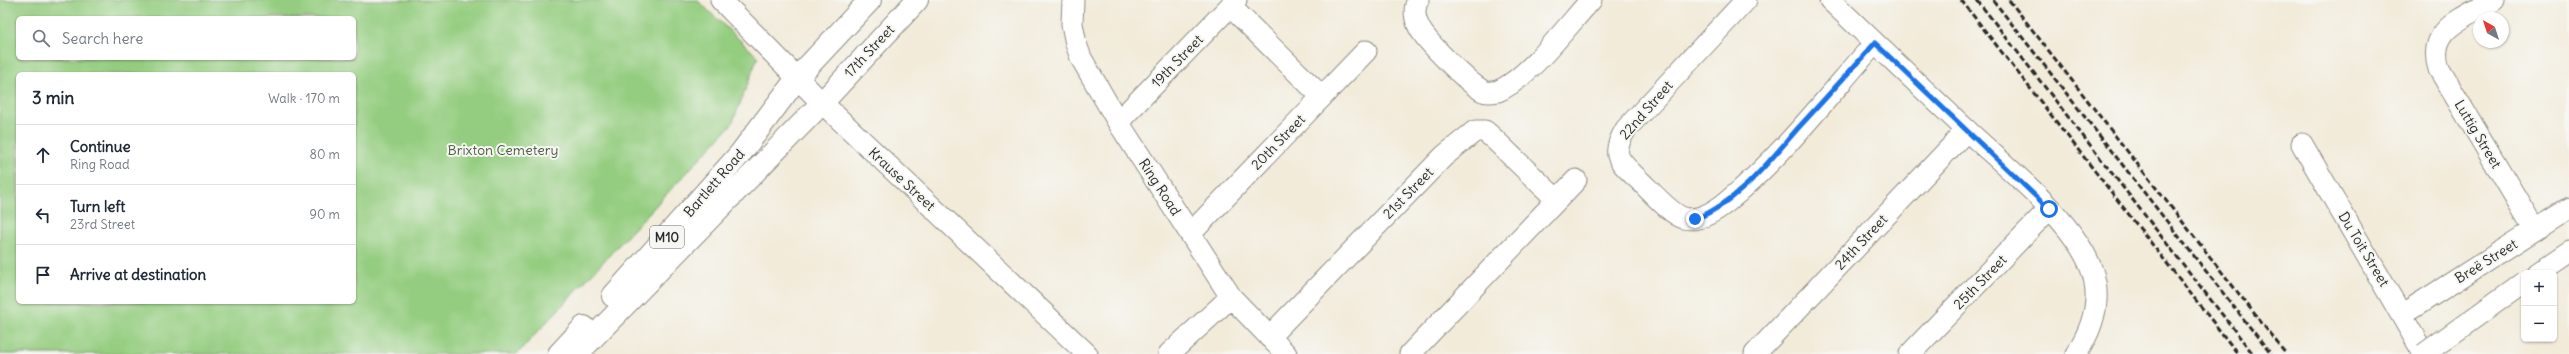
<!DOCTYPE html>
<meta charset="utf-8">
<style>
:root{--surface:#fff;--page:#f2f2f3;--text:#1f2937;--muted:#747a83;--line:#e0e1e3}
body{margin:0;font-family:Delius,sans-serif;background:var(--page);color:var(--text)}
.controls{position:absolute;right:12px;bottom:12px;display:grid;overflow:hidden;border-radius:6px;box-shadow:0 1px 3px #0004}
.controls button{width:36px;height:36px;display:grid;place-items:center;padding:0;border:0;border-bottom:1px solid var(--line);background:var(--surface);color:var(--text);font:20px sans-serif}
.compass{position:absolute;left:2473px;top:12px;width:36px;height:36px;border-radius:50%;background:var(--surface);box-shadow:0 1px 3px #0004;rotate:321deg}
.stop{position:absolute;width:12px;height:12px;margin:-9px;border:3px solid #1a73e8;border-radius:50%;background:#fff}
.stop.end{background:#1a73e8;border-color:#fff;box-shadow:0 1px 4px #0008}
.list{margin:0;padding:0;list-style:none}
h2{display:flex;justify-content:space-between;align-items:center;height:52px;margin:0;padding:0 16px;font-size:17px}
h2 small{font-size:13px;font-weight:400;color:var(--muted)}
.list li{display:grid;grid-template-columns:26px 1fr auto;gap:12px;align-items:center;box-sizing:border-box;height:60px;padding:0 16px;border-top:1px solid var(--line)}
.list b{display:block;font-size:15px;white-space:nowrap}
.list p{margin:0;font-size:13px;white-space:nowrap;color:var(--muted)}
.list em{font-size:13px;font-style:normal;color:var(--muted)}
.icon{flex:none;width:22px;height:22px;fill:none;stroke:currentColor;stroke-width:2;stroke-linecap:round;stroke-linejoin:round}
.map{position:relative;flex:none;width:2569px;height:354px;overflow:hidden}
.search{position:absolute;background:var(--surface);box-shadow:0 1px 3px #0004;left:16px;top:16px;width:340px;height:44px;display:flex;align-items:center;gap:10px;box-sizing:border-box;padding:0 14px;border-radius:6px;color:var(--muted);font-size:15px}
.panel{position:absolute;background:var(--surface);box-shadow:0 1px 3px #0004;left:16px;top:72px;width:340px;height:232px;border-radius:6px}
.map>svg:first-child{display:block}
.green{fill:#94cd80;stroke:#607c56;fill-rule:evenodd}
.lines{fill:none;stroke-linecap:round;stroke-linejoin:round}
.minor-casing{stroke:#8e8b82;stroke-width:23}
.major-casing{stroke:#8e8b82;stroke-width:24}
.minor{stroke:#fff;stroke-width:21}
.major{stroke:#fff;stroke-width:22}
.rail{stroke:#2b2b2b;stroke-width:3;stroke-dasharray:6 3;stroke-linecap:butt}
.minor-bridge-casing{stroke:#8e8b82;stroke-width:23;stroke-linecap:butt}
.minor-bridge{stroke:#fff;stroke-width:21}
.route{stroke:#1a73e8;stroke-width:5}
.labels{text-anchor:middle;stroke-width:4;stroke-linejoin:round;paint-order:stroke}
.shield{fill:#f6f6f2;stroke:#686867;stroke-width:1}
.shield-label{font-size:13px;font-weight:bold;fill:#2b2b2b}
.street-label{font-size:14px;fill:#2b2b2b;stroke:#f6f6f2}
.park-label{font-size:14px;fill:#4a5c44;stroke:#f6f6f2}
</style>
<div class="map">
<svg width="2569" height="354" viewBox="0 0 2569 354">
<rect width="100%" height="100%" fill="#f6f6f2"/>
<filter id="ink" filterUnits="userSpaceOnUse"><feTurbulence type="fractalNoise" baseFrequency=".025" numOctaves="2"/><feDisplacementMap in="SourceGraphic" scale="8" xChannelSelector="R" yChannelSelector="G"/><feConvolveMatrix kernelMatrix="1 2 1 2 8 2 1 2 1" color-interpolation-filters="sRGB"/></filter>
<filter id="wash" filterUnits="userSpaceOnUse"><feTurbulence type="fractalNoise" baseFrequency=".012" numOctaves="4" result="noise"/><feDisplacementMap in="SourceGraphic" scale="16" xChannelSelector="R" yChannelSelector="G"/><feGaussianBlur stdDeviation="0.9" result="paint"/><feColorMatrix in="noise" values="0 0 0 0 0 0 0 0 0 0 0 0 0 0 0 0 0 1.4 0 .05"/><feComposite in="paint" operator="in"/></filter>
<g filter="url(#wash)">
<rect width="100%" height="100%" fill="#f2ebda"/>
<!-- green -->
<path class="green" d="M 0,0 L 697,0 L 758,57 L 732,124 L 517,354 L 0,354 ZM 18,18 L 354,18 L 354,58 L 18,58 ZM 18,74 L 354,74 L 354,302 L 18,302 Z"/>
</g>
<g filter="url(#ink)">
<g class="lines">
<!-- minor casing -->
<g class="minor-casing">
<path id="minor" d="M 721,0 L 817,98 L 1087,354
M 1073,0 L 1072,24 L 1076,44 L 1081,58 L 1118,122 L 1231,297 L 1286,354
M 1418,0 C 1413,9 1415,20 1420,29 C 1428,43 1468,83 1483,91 C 1487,93 1493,92 1498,91 C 1528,79 1568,25 1591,0
M 1746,0 L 1626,129 C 1610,155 1618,160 1638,179 C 1649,189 1671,215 1684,218 C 1699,222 1717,210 1728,201 C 1781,157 1829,95 1875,43
M 1830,0 C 1877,45 1925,91 1973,136 C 2010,170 2074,222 2091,268 C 2103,299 2093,328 2076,354
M 2494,0 C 2465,18 2426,28 2439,69 L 2535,230
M 1230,6 L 1322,97
M 1118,122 L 1236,0
M 2302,144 L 2424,354
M 1190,234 L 1366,51
M 2538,273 L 2569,252
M 2403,314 L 2569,208
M 1269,337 L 1444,156 L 1475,131 L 1485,131 L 1493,138 L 1556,199
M 1169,354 L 1231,297
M 1410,354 L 1576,180
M 1755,354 L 1967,130
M 1910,354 L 2049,209"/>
</g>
<!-- major casing -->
<g class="major-casing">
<path id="major" d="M 613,296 L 740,154 L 798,77 L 870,0
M 559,354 L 584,327
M 577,354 L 822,103 L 917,0"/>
</g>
<!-- minor -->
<use href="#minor" class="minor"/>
<!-- major -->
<use href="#major" class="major"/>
<!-- rail -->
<path class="rail" d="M 1961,0 L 2238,354
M 1977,0 L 2253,354
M 1993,0 L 2271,354
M 2009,0 L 2286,354"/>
<!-- minor-bridge casing -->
<g class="minor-bridge-casing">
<path id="minor-bridge" d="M 2424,354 L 2524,282"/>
</g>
<!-- minor-bridge -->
<use href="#minor-bridge" class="minor-bridge"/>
</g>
</g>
<g class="lines" filter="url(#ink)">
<!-- route -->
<path class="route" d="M 1695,219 C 1738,203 1769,161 1799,127 C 1825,99 1850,71 1875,43 L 2049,209"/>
</g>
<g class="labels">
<!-- shield labels -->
<rect class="shield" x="650" y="226" width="34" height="22" rx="3"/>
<g class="shield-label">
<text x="667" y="242">M10</text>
</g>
<!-- street labels -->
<g class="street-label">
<text transform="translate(869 51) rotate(-47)" y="5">17th Street</text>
<text transform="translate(1177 61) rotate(-46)" y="5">19th Street</text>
<text transform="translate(1646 110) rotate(-49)" y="5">22nd Street</text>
<text transform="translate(2478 134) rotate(59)" y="5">Luttig Street</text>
<text transform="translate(1278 142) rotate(-46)" y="5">20th Street</text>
<text transform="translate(902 179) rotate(43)" y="5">Krause Street</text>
<text transform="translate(714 183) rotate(-49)" y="5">Bartlett Road</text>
<text transform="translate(1160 187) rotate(57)" y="5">Ring Road</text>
<text transform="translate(1408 193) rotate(-46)" y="5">21st Street</text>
<text transform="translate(1861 242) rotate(-47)" y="5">24th Street</text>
<text transform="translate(2364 249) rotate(59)" y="5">Du Toit Street</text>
<text transform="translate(2486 261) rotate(-32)" y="5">Breë Street</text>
<text transform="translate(1980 282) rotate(-46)" y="5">25th Street</text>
</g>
<!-- park labels -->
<g class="park-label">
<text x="503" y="155">Brixton Cemetery</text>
</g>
</g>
</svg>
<div class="controls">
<button>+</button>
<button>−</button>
</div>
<svg class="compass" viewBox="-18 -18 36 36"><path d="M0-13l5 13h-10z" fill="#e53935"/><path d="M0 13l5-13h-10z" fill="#747a83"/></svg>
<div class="stop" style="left:2049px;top:209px"></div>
<div class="stop end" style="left:1695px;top:219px"></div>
<div class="search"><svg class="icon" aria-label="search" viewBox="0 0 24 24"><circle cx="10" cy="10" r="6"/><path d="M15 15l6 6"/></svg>Search here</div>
<section class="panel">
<h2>3 min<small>Walk · 170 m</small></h2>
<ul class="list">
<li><svg class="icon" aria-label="ahead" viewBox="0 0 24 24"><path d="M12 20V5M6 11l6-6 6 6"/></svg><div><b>Continue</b><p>Ring Road</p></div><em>80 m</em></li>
<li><svg class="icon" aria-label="left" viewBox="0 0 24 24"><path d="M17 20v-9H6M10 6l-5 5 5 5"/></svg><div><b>Turn left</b><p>23rd Street</p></div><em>90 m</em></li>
<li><svg class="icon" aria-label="arrive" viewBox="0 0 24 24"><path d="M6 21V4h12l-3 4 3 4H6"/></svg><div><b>Arrive at destination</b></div></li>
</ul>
</section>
</div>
